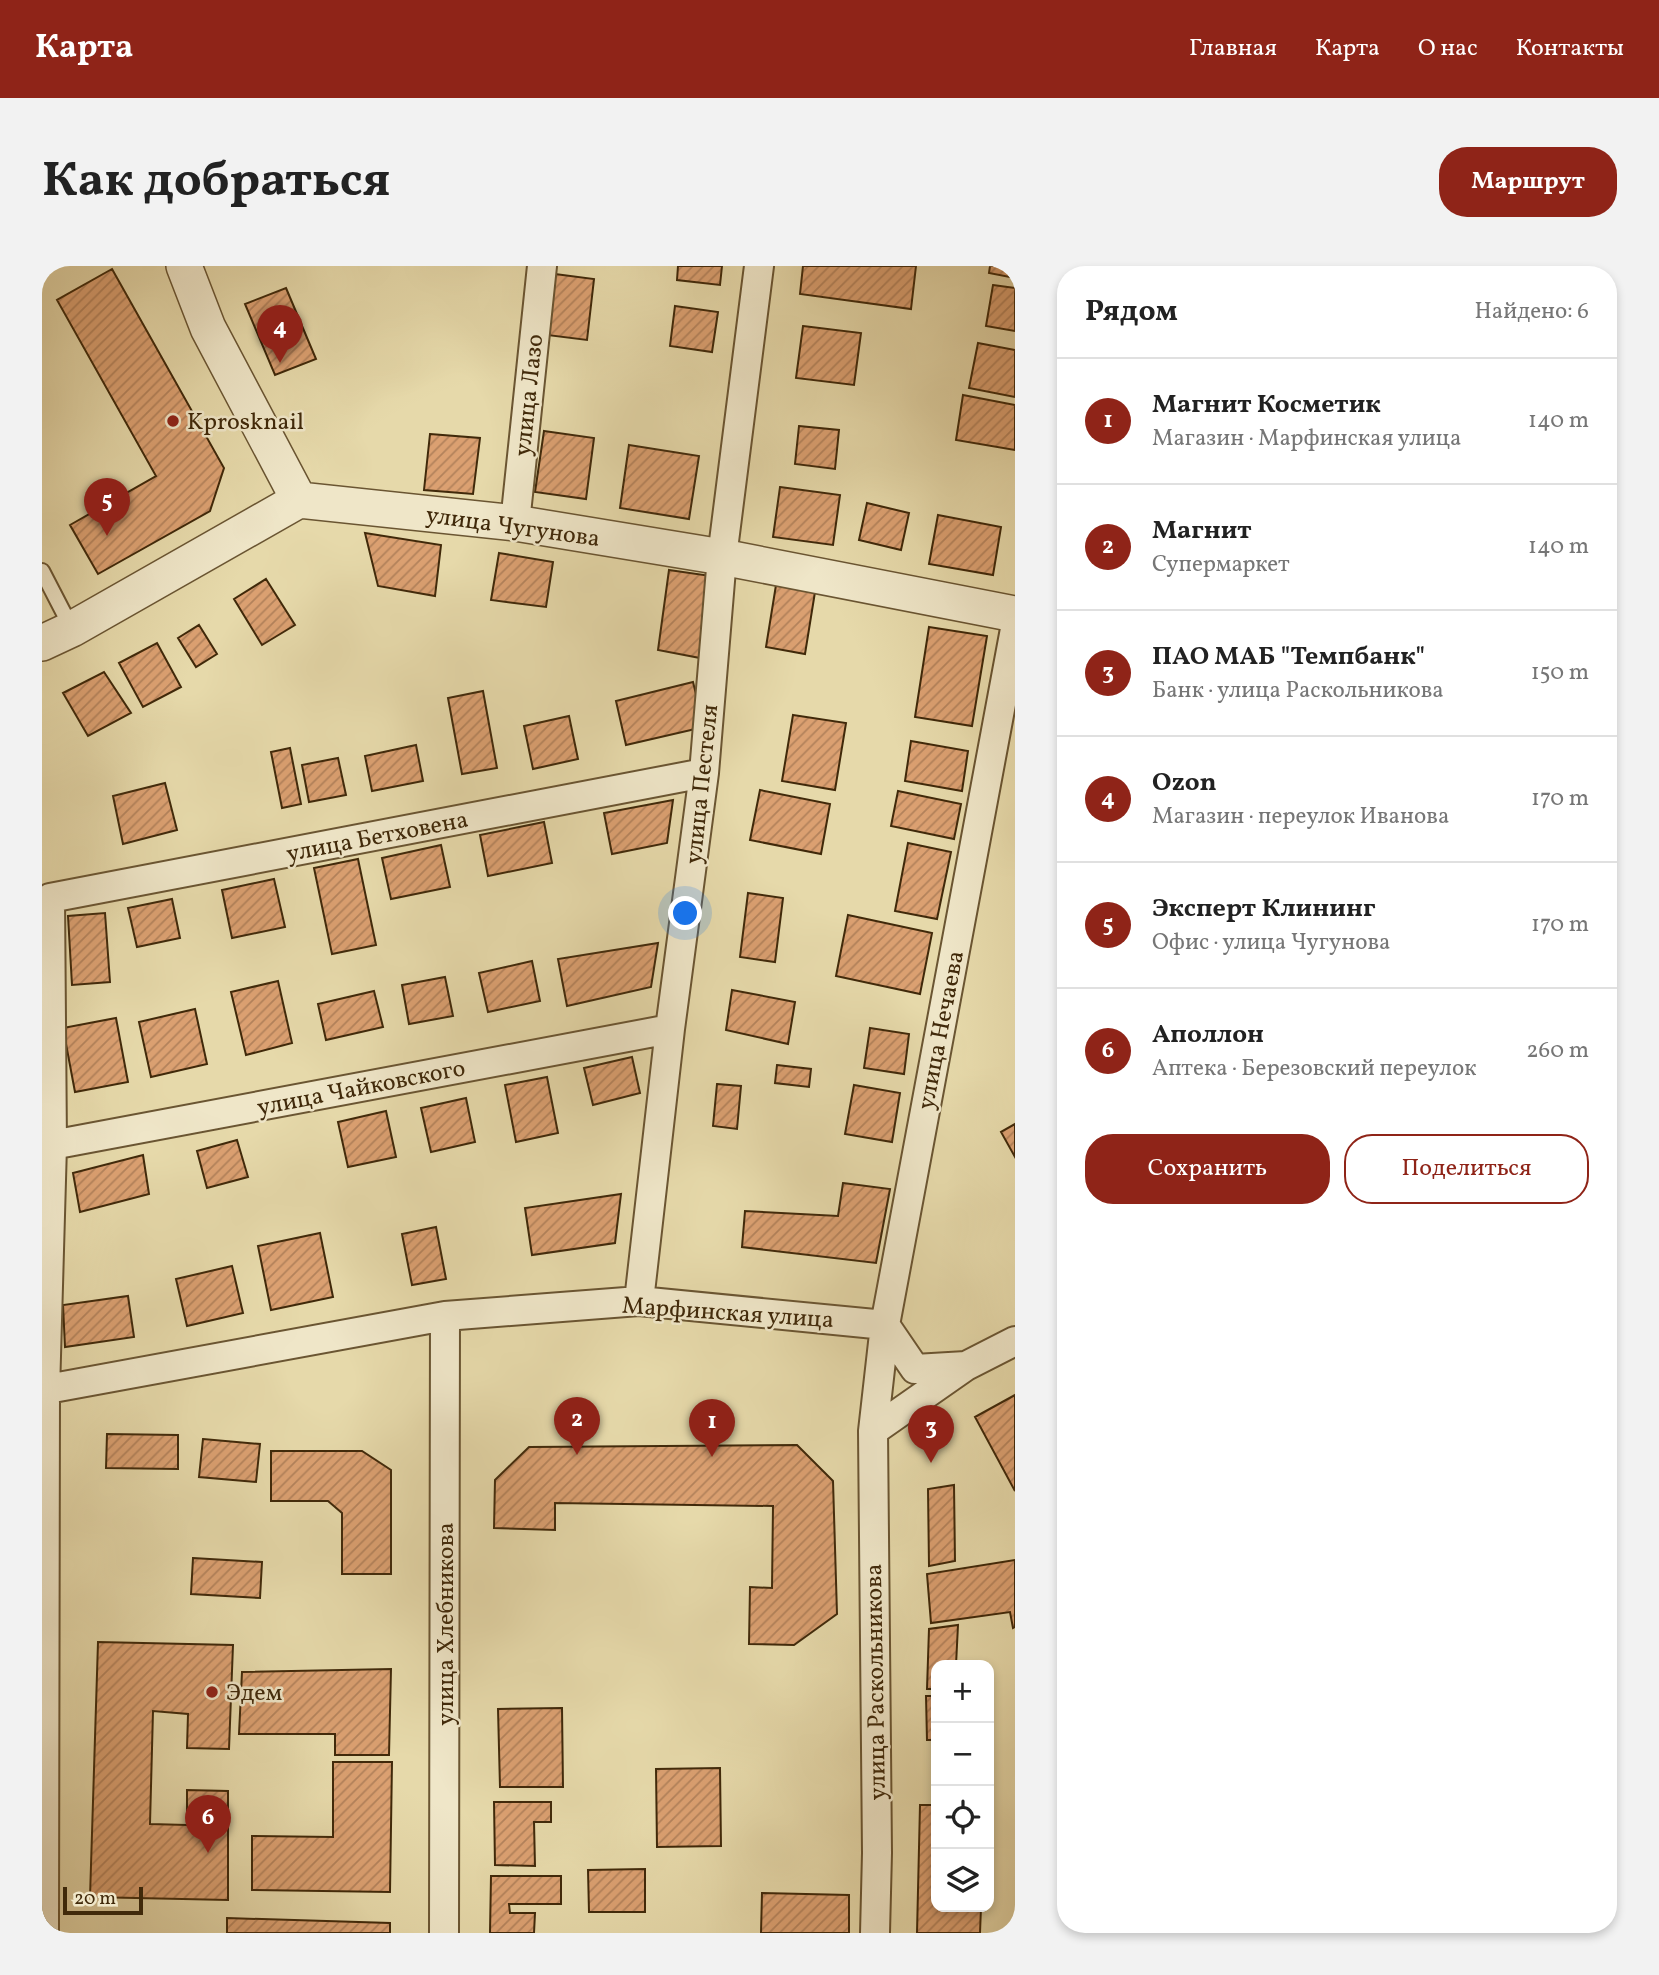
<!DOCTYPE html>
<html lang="ru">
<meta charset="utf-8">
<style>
:root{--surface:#fff;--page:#f2f2f2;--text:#222;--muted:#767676;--line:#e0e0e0;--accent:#8f2418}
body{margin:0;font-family:Vollkorn,serif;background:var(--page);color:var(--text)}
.controls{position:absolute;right:21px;bottom:21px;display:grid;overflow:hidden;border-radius:14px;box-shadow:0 4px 10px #0003}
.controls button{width:63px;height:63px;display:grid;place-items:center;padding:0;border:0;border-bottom:2px solid var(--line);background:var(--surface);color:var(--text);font:35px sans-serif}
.scale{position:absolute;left:21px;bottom:18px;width:80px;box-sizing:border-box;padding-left:7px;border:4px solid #40290a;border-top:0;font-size:19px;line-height:24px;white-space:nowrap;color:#40290a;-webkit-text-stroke:5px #efe6c8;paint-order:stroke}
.you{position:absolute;left:644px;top:648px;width:24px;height:24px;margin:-18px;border:5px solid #fff;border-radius:50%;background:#1a73e8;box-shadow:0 0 0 10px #1a73e833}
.badge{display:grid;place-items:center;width:46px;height:46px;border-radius:50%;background:var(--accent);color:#fff;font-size:23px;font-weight:700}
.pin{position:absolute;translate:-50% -58px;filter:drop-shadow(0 2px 4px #0008)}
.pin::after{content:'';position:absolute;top:37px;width:24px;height:21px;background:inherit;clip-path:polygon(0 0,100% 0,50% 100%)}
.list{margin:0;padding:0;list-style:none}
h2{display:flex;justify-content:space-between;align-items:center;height:91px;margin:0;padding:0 28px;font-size:30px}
h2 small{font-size:23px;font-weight:400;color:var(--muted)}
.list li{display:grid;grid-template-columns:46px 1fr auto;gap:21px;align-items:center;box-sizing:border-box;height:126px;padding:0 28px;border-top:2px solid var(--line)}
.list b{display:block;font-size:26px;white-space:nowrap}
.list p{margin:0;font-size:23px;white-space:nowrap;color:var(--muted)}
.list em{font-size:23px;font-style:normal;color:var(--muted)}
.actions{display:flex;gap:14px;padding:21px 28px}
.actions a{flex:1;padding:16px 0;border:2px solid var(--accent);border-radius:28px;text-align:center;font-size:24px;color:var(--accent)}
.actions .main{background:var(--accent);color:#fff}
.icon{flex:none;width:38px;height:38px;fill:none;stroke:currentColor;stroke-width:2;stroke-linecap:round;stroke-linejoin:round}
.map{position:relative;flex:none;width:973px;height:1667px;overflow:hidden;border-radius:28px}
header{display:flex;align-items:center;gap:42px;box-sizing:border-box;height:98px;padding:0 35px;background:var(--accent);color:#fff}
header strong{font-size:33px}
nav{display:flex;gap:38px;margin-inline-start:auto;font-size:24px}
.intro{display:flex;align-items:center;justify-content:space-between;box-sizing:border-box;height:168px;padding:0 42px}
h1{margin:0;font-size:49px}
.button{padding:18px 32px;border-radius:28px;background:var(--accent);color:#fff;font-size:24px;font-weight:700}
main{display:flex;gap:42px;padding:0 42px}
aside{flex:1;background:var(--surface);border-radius:28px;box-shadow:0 4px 10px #0003}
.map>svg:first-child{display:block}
.building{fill:url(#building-hatch);stroke:#40290a;stroke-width:2}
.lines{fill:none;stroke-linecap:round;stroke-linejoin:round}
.service-casing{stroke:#6a5532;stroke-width:18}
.minor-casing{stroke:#6a5532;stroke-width:32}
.tertiary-casing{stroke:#6a5532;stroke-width:38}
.service{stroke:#efe6c8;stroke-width:14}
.minor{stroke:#efe6c8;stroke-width:28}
.tertiary{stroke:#efe6c8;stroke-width:35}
.poi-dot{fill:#8f2418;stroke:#efe6c8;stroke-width:2.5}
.labels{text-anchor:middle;stroke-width:5;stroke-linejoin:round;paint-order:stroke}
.street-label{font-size:24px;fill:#40290a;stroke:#efe6c8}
.poi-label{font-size:24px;fill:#40290a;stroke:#efe6c8;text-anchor:start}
</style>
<header>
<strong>Карта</strong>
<nav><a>Главная</a><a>Карта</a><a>О нас</a><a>Контакты</a></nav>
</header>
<div class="intro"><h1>Как добраться</h1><a class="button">Маршрут</a></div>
<main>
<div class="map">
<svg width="973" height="1667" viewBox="0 0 973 1667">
<defs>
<pattern id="building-hatch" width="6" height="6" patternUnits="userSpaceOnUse" patternTransform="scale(1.75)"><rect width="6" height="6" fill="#dba071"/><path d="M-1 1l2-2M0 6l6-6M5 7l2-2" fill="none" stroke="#b3825b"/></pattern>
</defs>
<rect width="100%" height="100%" fill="#e6d9aa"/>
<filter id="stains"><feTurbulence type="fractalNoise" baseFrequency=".00286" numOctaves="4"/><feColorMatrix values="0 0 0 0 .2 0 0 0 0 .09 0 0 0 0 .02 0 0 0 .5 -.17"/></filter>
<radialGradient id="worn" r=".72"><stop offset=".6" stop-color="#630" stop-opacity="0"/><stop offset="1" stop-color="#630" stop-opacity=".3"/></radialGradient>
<!-- building -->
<path class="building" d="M 636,0 L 680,0 L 678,19 L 635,14 Z
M 761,0 L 874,0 L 869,43 L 758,28 Z
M 948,0 L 973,0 L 973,12 L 947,7 Z
M 70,3 L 182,202 L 168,245 L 56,308 L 28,259 L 114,210 L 15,34 Z
M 513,8 L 552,13 L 545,74 L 505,69 Z
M 951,19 L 973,22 L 973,65 L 944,60 Z
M 244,22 L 274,93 L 233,109 L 203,38 Z
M 633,40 L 676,46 L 670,86 L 628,80 Z
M 761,60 L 819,67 L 812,119 L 754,112 Z
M 936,77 L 973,84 L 973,131 L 927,122 Z
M 921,129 L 973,139 L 973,184 L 914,174 Z
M 757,160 L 797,164 L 793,203 L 753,198 Z
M 502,165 L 552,172 L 544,233 L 493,226 Z
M 388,168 L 438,172 L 431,228 L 382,224 Z
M 587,179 L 657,190 L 647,253 L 578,242 Z
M 738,221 L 798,229 L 791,279 L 731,271 Z
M 825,237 L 867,247 L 859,284 L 817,274 Z
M 896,249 L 959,261 L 951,309 L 887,298 Z
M 323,267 L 399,279 L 393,330 L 336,320 Z
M 457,287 L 511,296 L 504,341 L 449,334 Z
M 627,304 L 669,310 L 658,392 L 616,384 Z
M 224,313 L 253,359 L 220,379 L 192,333 Z
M 734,319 L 773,326 L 763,388 L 724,381 Z
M 157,359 L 175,388 L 154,401 L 136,372 Z
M 887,361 L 945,370 L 930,460 L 873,451 Z
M 115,377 L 139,421 L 101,441 L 77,397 Z
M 62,406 L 89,447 L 46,470 L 21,427 Z
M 651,416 L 662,461 L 584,479 L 574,435 Z
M 441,425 L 455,502 L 420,508 L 406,432 Z
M 751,449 L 804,457 L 793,524 L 740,515 Z
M 527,450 L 536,493 L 491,503 L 482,460 Z
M 869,475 L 926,485 L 920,525 L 863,515 Z
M 374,479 L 381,515 L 330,525 L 323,490 Z
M 248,482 L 259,538 L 240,542 L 229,486 Z
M 296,492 L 304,529 L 267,536 L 260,499 Z
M 123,517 L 135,564 L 81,578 L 71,530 Z
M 718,524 L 788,538 L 779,588 L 708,574 Z
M 856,525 L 919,538 L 912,573 L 849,560 Z
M 631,534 L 625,577 L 570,588 L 562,547 Z
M 502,556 L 510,597 L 446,610 L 438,569 Z
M 866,577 L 909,586 L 895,653 L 853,645 Z
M 399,579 L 408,621 L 349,633 L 340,592 Z
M 316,593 L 334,679 L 290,688 L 272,602 Z
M 232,613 L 243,661 L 190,672 L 180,624 Z
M 706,627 L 741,632 L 733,696 L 698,691 Z
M 130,633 L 138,672 L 95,681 L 86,642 Z
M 63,647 L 68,716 L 30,719 L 26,650 Z
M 806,649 L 890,667 L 878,728 L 794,710 Z
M 616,677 L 609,721 L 525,740 L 516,693 Z
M 490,695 L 498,735 L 446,746 L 437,707 Z
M 403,711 L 411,750 L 367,758 L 360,719 Z
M 236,715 L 250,777 L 204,789 L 189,726 Z
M 690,724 L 753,736 L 746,778 L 684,764 Z
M 332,725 L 341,761 L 284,774 L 276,738 Z
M 153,743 L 165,798 L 109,811 L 97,756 Z
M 74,752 L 86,816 L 33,826 L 21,762 Z
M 828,762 L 867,768 L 862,808 L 822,802 Z
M 590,791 L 598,827 L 551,839 L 542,802 Z
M 735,799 L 769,803 L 767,821 L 733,817 Z
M 505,811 L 516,867 L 474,876 L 463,819 Z
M 675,818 L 699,820 L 695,863 L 671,860 Z
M 812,819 L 858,827 L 850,876 L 803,868 Z
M 424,832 L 433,876 L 389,886 L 379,842 Z
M 344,845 L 354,891 L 306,901 L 296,856 Z
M 973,858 L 973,891 L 959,866 Z
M 195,874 L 206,911 L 165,922 L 155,885 Z
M 101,889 L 107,928 L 38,946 L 31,907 Z
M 801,917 L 848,923 L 834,997 L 700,981 L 703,945 L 796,950 Z
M 579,928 L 573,977 L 490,989 L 483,942 Z
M 394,961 L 404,1013 L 370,1019 L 360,968 Z
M 278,967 L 291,1031 L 229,1044 L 216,980 Z
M 190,1000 L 201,1047 L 145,1060 L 134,1013 Z
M 86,1030 L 92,1071 L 23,1081 L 21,1039 Z
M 973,1129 L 973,1225 L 933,1151 Z
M 65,1168 L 136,1169 L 136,1203 L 64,1202 Z
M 161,1173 L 218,1178 L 214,1216 L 157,1211 Z
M 755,1179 L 791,1215 L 795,1348 L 752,1379 L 707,1378 L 708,1321 L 730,1322 L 731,1240 L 513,1237 L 513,1264 L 452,1262 L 453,1214 L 487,1181 Z
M 229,1185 L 320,1185 L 349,1204 L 349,1308 L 300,1308 L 300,1247 L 286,1235 L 229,1235 Z
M 912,1219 L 913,1295 L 887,1300 L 886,1223 Z
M 151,1292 L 220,1296 L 218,1332 L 149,1328 Z
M 973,1294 L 973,1361 L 971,1362 L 968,1346 L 889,1357 L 885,1308 Z
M 916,1359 L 914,1399 L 894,1399 L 894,1423 L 885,1423 L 887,1363 Z
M 56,1376 L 191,1379 L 187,1483 L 145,1482 L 146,1448 L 111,1445 L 108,1558 L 145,1559 L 145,1524 L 186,1525 L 186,1634 L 48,1631 Z
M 349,1403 L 347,1489 L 293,1489 L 293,1468 L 197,1468 L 200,1406 Z
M 884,1430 L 894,1430 L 894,1474 L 885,1474 Z
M 520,1442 L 521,1521 L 458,1521 L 456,1443 Z
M 291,1496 L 350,1496 L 348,1626 L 210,1624 L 210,1570 L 291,1571 Z
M 678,1502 L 679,1580 L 615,1581 L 614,1503 Z
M 452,1536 L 509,1536 L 509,1556 L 492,1556 L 493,1600 L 453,1599 Z
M 878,1539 L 894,1539 L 894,1641 L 939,1641 L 938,1667 L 875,1667 Z
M 603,1603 L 603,1646 L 547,1646 L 546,1604 Z
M 449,1610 L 519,1610 L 519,1638 L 467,1638 L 468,1647 L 493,1647 L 492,1667 L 448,1667 Z
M 720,1627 L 807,1629 L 807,1667 L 719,1667 Z
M 185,1652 L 348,1657 L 348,1667 L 185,1667 Z"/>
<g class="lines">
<!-- service casing -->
<g class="service-casing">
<path id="service" d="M 0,305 L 30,363"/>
</g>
<!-- minor casing -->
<g class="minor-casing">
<path id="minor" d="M 473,257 L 500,0
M 10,879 L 628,763
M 597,1035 L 628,763 L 662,507 L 680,291 L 717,0
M 0,1124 L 403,1050 L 597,1035 L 843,1059 L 873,1103 L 924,1100
M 831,1165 L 924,1100 L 973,1075
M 2,1667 L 3,1125 L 10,879 L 8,632 L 662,507
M 402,1667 L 403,1050
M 833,1667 L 835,1587 L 831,1165 L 843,1059 L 973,363"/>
</g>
<!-- tertiary casing -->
<g class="tertiary-casing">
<path id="tertiary" d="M 142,0 L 166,62 L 257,234
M 0,377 L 30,363 L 257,234 L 473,257 L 680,291 L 973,348"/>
</g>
<!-- service -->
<use href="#service" class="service"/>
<!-- minor -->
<use href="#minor" class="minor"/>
<!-- tertiary -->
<use href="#tertiary" class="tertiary"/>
</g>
<!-- markers -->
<g class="poi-dot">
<circle cx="131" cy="155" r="7"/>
<circle cx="170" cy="1426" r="7"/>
</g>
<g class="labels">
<!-- street labels -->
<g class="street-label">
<text transform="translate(486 129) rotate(-84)" y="8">улица Лазо</text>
<text transform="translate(471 260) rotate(8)" y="8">улица Чугунова</text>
<text transform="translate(659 518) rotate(-84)" y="8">улица Пестеля</text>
<text transform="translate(335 570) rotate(-11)" y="8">улица Бетховена</text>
<text transform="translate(898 764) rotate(-79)" y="8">улица Нечаева</text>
<text transform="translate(319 821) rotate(-11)" y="8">улица Чайковского</text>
<text transform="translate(686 1046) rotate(4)" y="8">Марфинская улица</text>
<text transform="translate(403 1358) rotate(-90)" y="8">улица Хлебникова</text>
<text transform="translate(833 1416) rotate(-91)" y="8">улица Раскольникова</text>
</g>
<!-- poi labels -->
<g class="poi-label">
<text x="145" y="163">Kprosknail</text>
<text x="184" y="1434">Эдем</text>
</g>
</g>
<rect width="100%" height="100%" filter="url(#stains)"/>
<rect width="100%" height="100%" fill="url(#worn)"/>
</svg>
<div class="controls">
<button>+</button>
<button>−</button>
<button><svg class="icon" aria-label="locate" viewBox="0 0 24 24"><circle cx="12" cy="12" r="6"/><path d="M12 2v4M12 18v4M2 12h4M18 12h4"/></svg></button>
<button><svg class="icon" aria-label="layers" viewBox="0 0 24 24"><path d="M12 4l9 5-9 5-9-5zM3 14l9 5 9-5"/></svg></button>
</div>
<div class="scale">20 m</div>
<div class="you"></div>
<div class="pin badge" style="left:670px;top:1191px">1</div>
<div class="pin badge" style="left:535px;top:1189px">2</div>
<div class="pin badge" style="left:889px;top:1197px">3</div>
<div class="pin badge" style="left:238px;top:97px">4</div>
<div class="pin badge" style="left:65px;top:270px">5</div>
<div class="pin badge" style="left:166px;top:1587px">6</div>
</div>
<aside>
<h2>Рядом<small>Найдено: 6</small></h2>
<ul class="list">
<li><span class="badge">1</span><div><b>Магнит Косметик</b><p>Магазин · Марфинская улица</p></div><em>140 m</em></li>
<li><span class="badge">2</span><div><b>Магнит</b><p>Супермаркет</p></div><em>140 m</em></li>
<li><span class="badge">3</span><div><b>ПАО МАБ &quot;Темпбанк&quot;</b><p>Банк · улица Раскольникова</p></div><em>150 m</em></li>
<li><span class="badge">4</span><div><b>Ozon</b><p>Магазин · переулок Иванова</p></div><em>170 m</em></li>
<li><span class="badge">5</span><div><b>Эксперт Клининг</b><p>Офис · улица Чугунова</p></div><em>170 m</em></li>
<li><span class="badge">6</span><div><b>Аполлон</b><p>Аптека · Березовский переулок</p></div><em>260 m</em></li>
</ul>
<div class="actions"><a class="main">Сохранить</a><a>Поделиться</a></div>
</aside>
</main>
